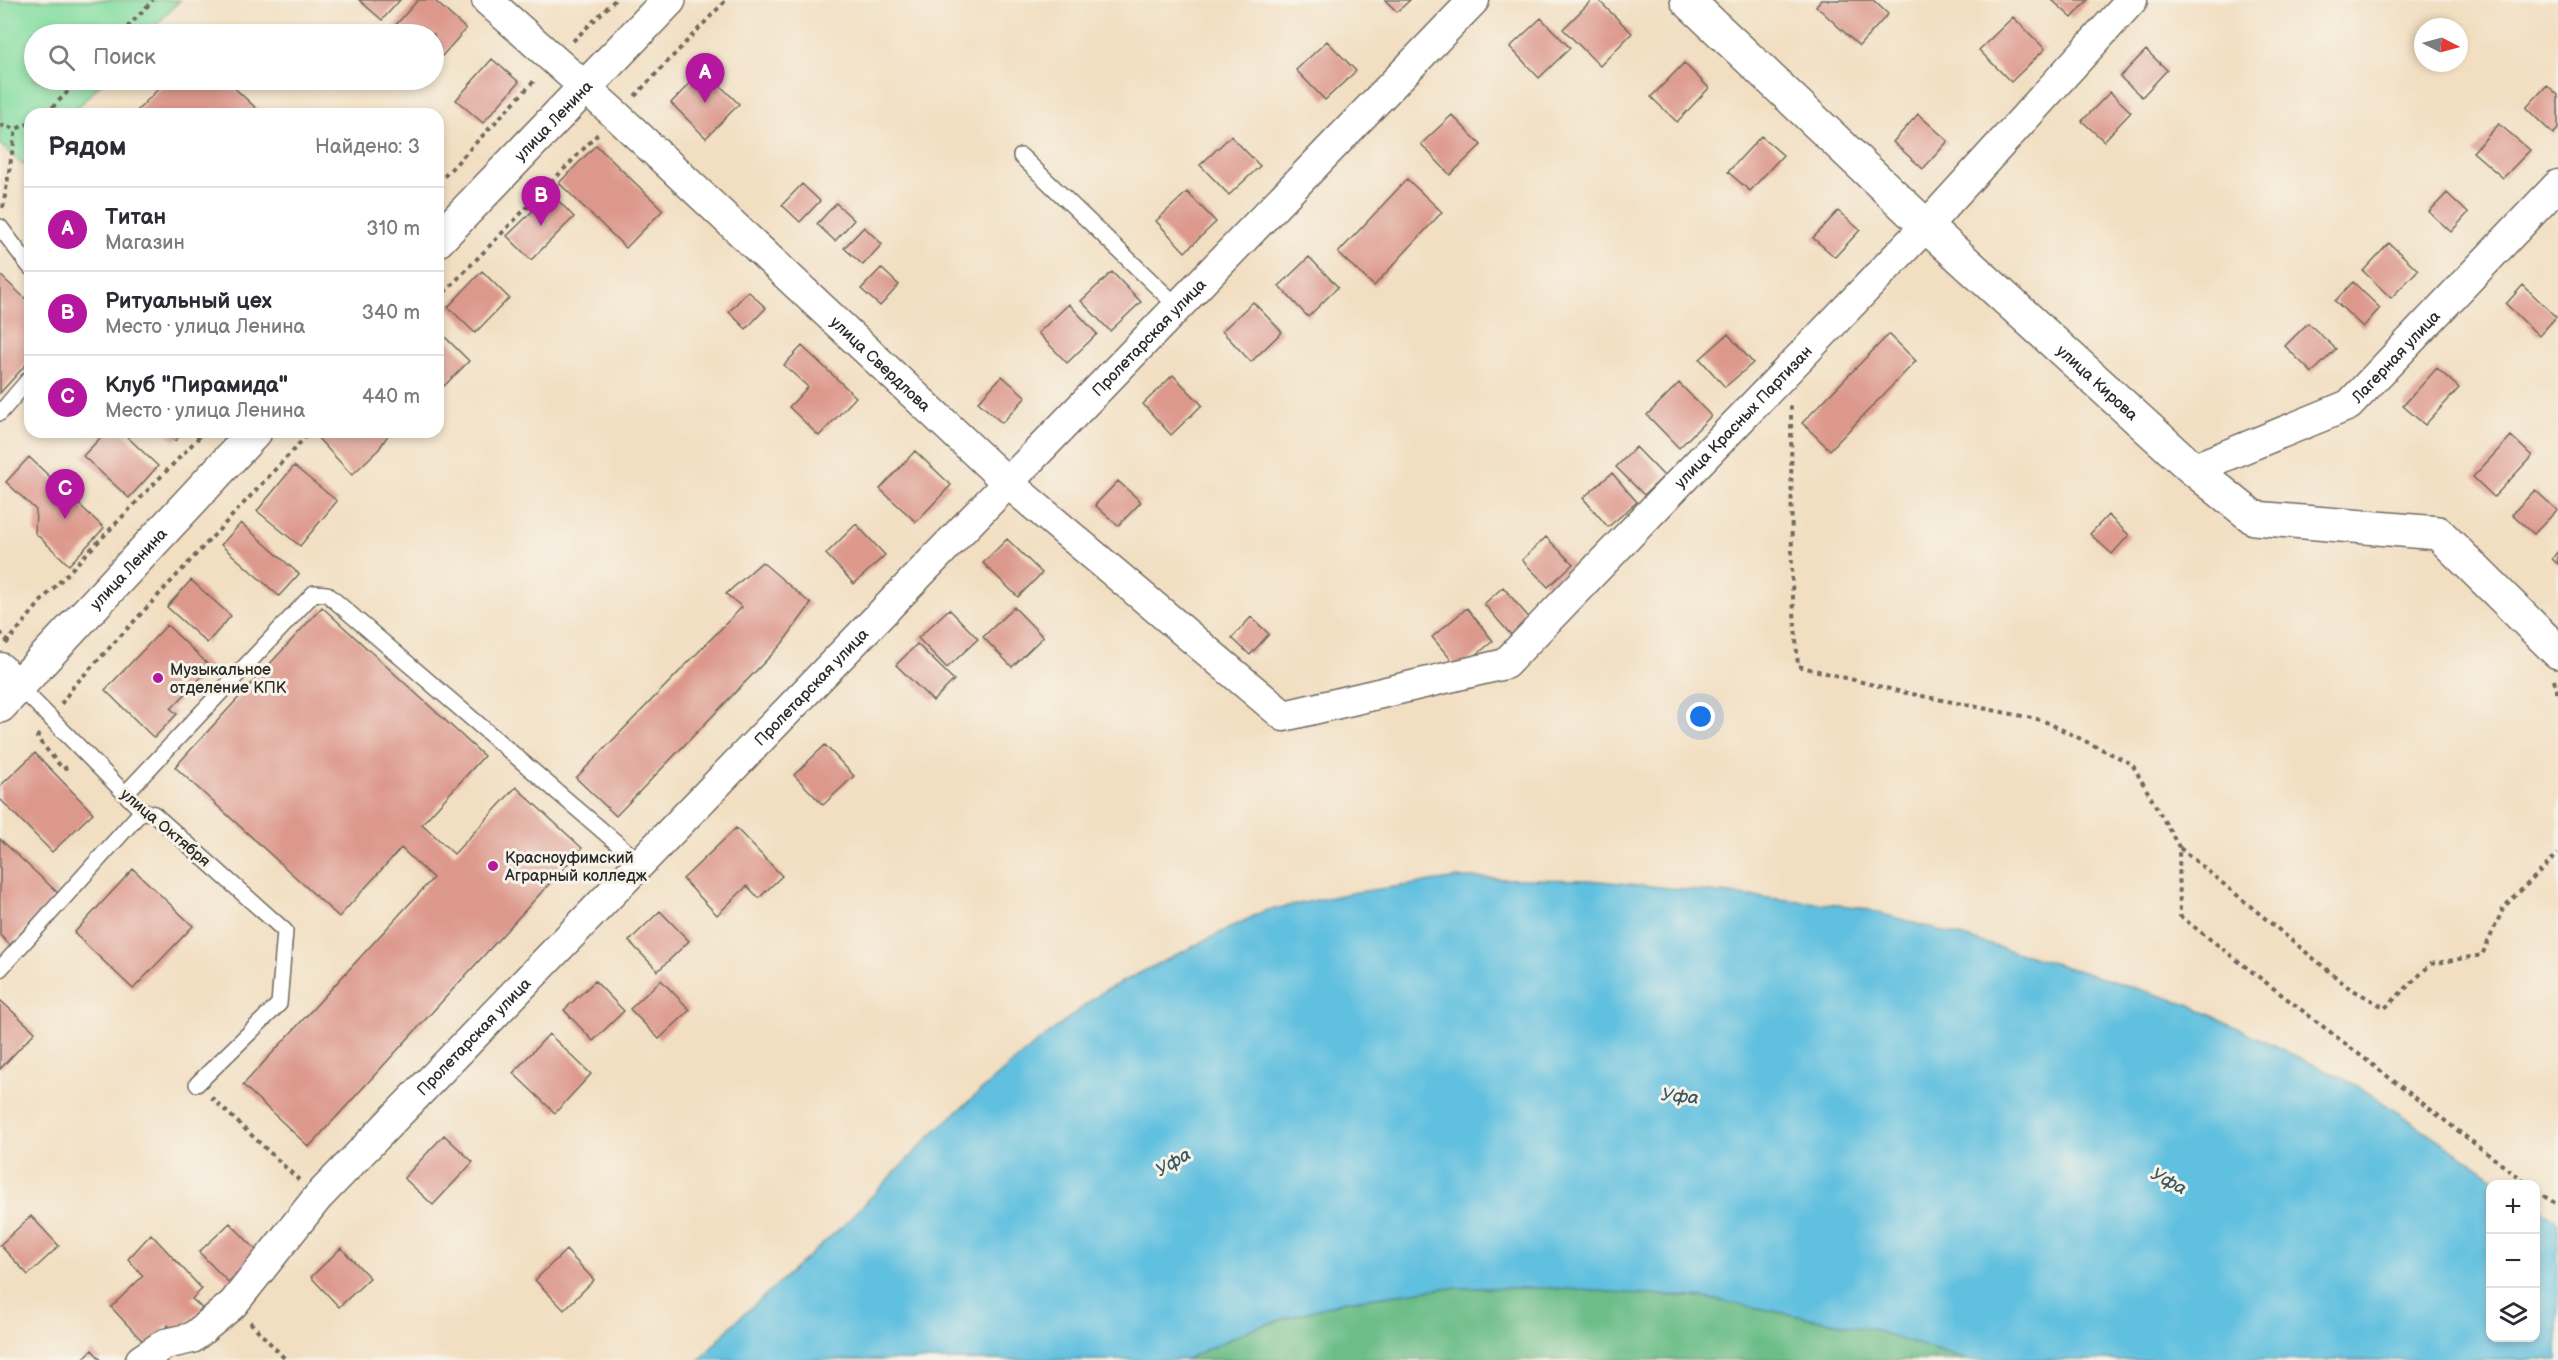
<!DOCTYPE html>
<html lang="ru">
<meta charset="utf-8">
<style>
:root{--surface:#fff;--page:#f7f7f7;--text:#2b2b33;--muted:#7c7c81;--line:#e1e1e2;--accent:#b5179e}
body{margin:0;font-family:"Balsamiq Sans",sans-serif;background:var(--page);color:var(--text)}
.controls{position:absolute;right:18px;bottom:18px;display:grid;overflow:hidden;border-radius:12px;box-shadow:0 3px 9px #0003}
.controls button{width:54px;height:54px;display:grid;place-items:center;padding:0;border:0;border-bottom:2px solid var(--line);background:var(--surface);color:var(--text);font:30px sans-serif}
.compass{position:absolute;left:2414px;top:18px;width:54px;height:54px;border-radius:50%;background:var(--surface);box-shadow:0 3px 9px #0003;rotate:96deg}
.you{position:absolute;left:1701px;top:717px;width:21px;height:21px;margin:-15px;border:4px solid #fff;border-radius:50%;background:#1a73e8;box-shadow:0 0 0 9px #1a73e833}
.badge{display:grid;place-items:center;width:39px;height:39px;border-radius:50%;background:var(--accent);color:#fff;font-size:20px;font-weight:700}
.pin{position:absolute;translate:-50% -50px;filter:drop-shadow(0 2px 3px #0008)}
.pin::after{content:'';position:absolute;top:32px;width:21px;height:18px;background:inherit;clip-path:polygon(0 0,100% 0,50% 100%)}
.list{margin:0;padding:0;list-style:none}
h2{display:flex;justify-content:space-between;align-items:center;height:78px;margin:0;padding:0 24px;font-size:26px}
h2 small{font-size:20px;font-weight:400;color:var(--muted)}
.list li{display:grid;grid-template-columns:39px 1fr auto;gap:18px;align-items:center;box-sizing:border-box;height:84px;padding:0 24px;border-top:2px solid var(--line)}
.list b{display:block;font-size:22px;white-space:nowrap}
.list p{margin:0;font-size:20px;white-space:nowrap;color:var(--muted)}
.list em{font-size:20px;font-style:normal;color:var(--muted)}
.icon{flex:none;width:33px;height:33px;fill:none;stroke:currentColor;stroke-width:2;stroke-linecap:round;stroke-linejoin:round}
.map{position:relative;flex:none;width:2558px;height:1360px;overflow:hidden}
.search{position:absolute;background:var(--surface);box-shadow:0 3px 9px #0003;left:24px;top:24px;width:420px;height:66px;display:flex;align-items:center;gap:15px;box-sizing:border-box;padding:0 21px;border-radius:33px;color:var(--muted);font-size:22px}
.panel{position:absolute;background:var(--surface);box-shadow:0 3px 9px #0003;left:24px;top:108px;width:420px;height:330px;border-radius:18px}
.map>svg:first-child{display:block}
.green{fill:#86dea2;stroke:#588466;stroke-width:1.5}
.forest{fill:#6cbd88;stroke:#4c745a;stroke-width:1.5}
.water{fill:#61c0df;stroke:#467685;stroke-width:1.5}
.building{fill:#dd988c}
.lines{fill:none;stroke-linecap:round;stroke-linejoin:round}
.service-casing{stroke:#716a60;stroke-width:18}
.minor-casing{stroke:#716a60;stroke-width:33}
.tertiary-casing{stroke:#716a60;stroke-width:36}
.secondary-casing{stroke:#716a60;stroke-width:36}
.path{stroke:#716a60;stroke-width:4;stroke-dasharray:4.5 4.5;stroke-linecap:butt}
.service{stroke:#fff;stroke-width:15}
.minor{stroke:#fff;stroke-width:30}
.tertiary{stroke:#fff;stroke-width:33}
.secondary{stroke:#fff;stroke-width:33}
.poi-dot{fill:#b5179e;stroke:#f7f3e8;stroke-width:2}
.labels{text-anchor:middle;stroke-width:6;stroke-linejoin:round;paint-order:stroke}
.street-label{font-size:16px;fill:#2b2b2b;stroke:#f7f3e8}
.poi-label{font-size:16px;fill:#2b2b2b;stroke:#f7f3e8;text-anchor:start}
.water-label{font-size:18px;font-style:italic;fill:#3b5861;stroke:#f7f3e8}
</style>
<div class="map">
<svg width="2558" height="1360" viewBox="0 0 2558 1360">
<rect width="100%" height="100%" fill="#f7f3e8"/>
<filter id="ink" filterUnits="userSpaceOnUse"><feTurbulence type="fractalNoise" baseFrequency=".0167" numOctaves="2"/><feDisplacementMap in="SourceGraphic" scale="12" xChannelSelector="R" yChannelSelector="G"/><feConvolveMatrix kernelMatrix="1 2 1 2 8 2 1 2 1" color-interpolation-filters="sRGB"/></filter>
<filter id="wash" filterUnits="userSpaceOnUse"><feTurbulence type="fractalNoise" baseFrequency=".008" numOctaves="4" result="noise"/><feDisplacementMap in="SourceGraphic" scale="24" xChannelSelector="R" yChannelSelector="G"/><feGaussianBlur stdDeviation="1.35" result="paint"/><feColorMatrix in="noise" values="0 0 0 0 0 0 0 0 0 0 0 0 0 0 0 0 0 1.4 0 .05"/><feComposite in="paint" operator="in"/></filter>
<g filter="url(#wash)">
<rect width="100%" height="100%" fill="#f2dfc2"/>
<!-- green -->
<path class="green" d="M 0,0 L 180,0 L 147,34 L 34,34 L 34,80 L 104,80 L 71,114 L 30,114 L 30,157 L 23,165 L 0,144 Z"/>
<!-- forest -->
<path class="forest" d="M 1442,1288 L 1551,1288 L 1705,1298 L 1874,1330 L 1967,1360 L 1184,1360 L 1256,1327 L 1346,1301 Z"/>
<!-- water -->
<path class="water" d="M 1459,878 L 1589,880 L 1858,907 L 2043,960 L 2188,1004 L 2358,1086 L 2504,1184 L 2490,1184 L 2490,1338 L 2536,1338 L 2536,1205 L 2558,1222 L 2558,1360 L 1967,1360 L 1874,1330 L 1705,1298 L 1551,1288 L 1442,1288 L 1346,1301 L 1256,1327 L 1184,1360 L 700,1360 L 734,1323 L 847,1222 L 936,1130 L 1030,1048 L 1104,991 L 1264,911 L 1351,893 Z"/>
<g id="blocks">
<!-- building -->
<path class="building" d="M 359,0 L 400,0 L 382,20 Z
M 418,0 L 434,0 L 466,29 L 434,65 L 434,34 L 401,34 L 393,28 Z
M 1385,0 L 1410,0 L 1397,12 Z
M 1592,0 L 1598,0 L 1632,33 L 1600,66 L 1563,29 Z
M 1821,0 L 1873,0 L 1888,14 L 1859,46 L 1816,6 Z
M 2052,0 L 2088,0 L 2072,18 Z
M 2013,17 L 2045,49 L 2011,82 L 1979,50 Z
M 1541,18 L 1570,48 L 1539,78 L 1510,47 Z
M 1327,41 L 1356,71 L 1325,100 L 1296,70 Z
M 2146,50 L 2167,70 L 2142,97 L 2120,77 Z
M 492,59 L 519,82 L 483,123 L 456,100 Z
M 1684,63 L 1709,88 L 1677,122 L 1651,97 Z
M 703,69 L 739,104 L 706,138 L 671,103 Z
M 167,80 L 226,80 L 260,112 L 259,114 L 134,114 Z
M 2547,85 L 2558,95 L 2558,129 L 2553,134 L 2526,108 Z
M 2110,92 L 2131,112 L 2104,141 L 2082,121 Z
M 1918,114 L 1948,141 L 1923,169 L 1893,142 Z
M 1452,115 L 1481,145 L 1450,175 L 1421,144 Z
M 2499,124 L 2530,150 L 2503,178 L 2473,152 Z
M 1231,136 L 1260,166 L 1229,195 L 1200,165 Z
M 1761,136 L 1783,155 L 1750,191 L 1728,172 Z
M 596,145 L 663,210 L 626,248 L 559,183 Z
M 1407,179 L 1442,212 L 1374,286 L 1338,253 Z
M 802,184 L 820,201 L 800,222 L 782,205 Z
M 1187,192 L 1216,222 L 1185,252 L 1156,221 Z
M 551,193 L 574,217 L 531,260 L 507,236 Z
M 2447,193 L 2468,213 L 2451,232 L 2429,212 Z
M 836,203 L 854,220 L 835,241 L 817,224 Z
M 1838,211 L 1860,230 L 1835,257 L 1813,238 Z
M 864,227 L 882,244 L 863,265 L 844,248 Z
M 2389,243 L 2418,270 L 2391,298 L 2363,271 Z
M 1309,257 L 1338,287 L 1308,317 L 1279,286 Z
M 881,268 L 899,285 L 880,306 L 861,289 Z
M 482,271 L 509,298 L 475,333 L 448,307 Z
M 1112,272 L 1141,302 L 1110,331 L 1081,301 Z
M 0,275 L 30,303 L 30,360 L 0,393 Z
M 2353,282 L 2380,308 L 2363,327 L 2335,301 Z
M 2523,285 L 2556,317 L 2539,336 L 2506,304 Z
M 748,291 L 766,308 L 746,329 L 729,312 Z
M 1253,302 L 1282,332 L 1251,362 L 1222,331 Z
M 1069,304 L 1097,334 L 1067,363 L 1038,333 Z
M 2308,323 L 2336,349 L 2312,373 L 2285,346 Z
M 438,330 L 469,361 L 444,386 L 438,380 Z
M 1728,334 L 1753,363 L 1725,387 L 1700,359 Z
M 1889,334 L 1916,361 L 1830,450 L 1802,423 Z
M 802,346 L 856,397 L 819,436 L 789,407 L 808,387 L 784,365 Z
M 2437,368 L 2459,388 L 2425,425 L 2403,406 Z
M 1173,375 L 1202,405 L 1171,435 L 1143,404 Z
M 1002,376 L 1026,397 L 1002,423 L 978,402 Z
M 1679,383 L 1711,416 L 1679,448 L 1647,415 Z
M 106,432 L 122,432 L 158,466 L 129,498 L 83,456 Z
M 166,432 L 184,432 L 175,441 Z
M 318,432 L 390,432 L 379,449 L 352,475 L 315,435 Z
M 2511,436 L 2532,456 L 2494,497 L 2473,477 Z
M 1636,447 L 1664,476 L 1644,495 L 1616,467 Z
M 915,451 L 951,485 L 916,522 L 880,489 Z
M 29,457 L 104,528 L 69,565 L 35,533 L 36,510 L 6,482 Z
M 294,466 L 337,501 L 300,546 L 257,511 Z
M 1612,473 L 1637,502 L 1608,527 L 1583,498 Z
M 1118,481 L 1141,502 L 1118,526 L 1095,505 Z
M 2535,490 L 2557,510 L 2534,534 L 2512,514 Z
M 2108,515 L 2129,535 L 2112,554 L 2090,534 Z
M 241,523 L 299,574 L 279,596 L 221,545 Z
M 856,524 L 885,555 L 854,584 L 826,554 Z
M 1546,537 L 1573,564 L 1548,587 L 1522,560 Z
M 1007,539 L 1042,573 L 1018,597 L 983,563 Z
M 2558,551 L 2558,564 L 2552,559 Z
M 762,562 L 811,604 L 781,645 L 616,816 L 576,778 L 742,607 L 726,594 Z
M 191,580 L 231,616 L 207,643 L 167,607 Z
M 1503,587 L 1530,619 L 1511,635 L 1484,604 Z
M 322,607 L 484,756 L 422,824 L 454,854 L 516,787 L 582,848 L 309,1147 L 243,1085 L 433,878 L 401,848 L 339,917 L 175,767 Z
M 1014,607 L 1043,637 L 1012,667 L 983,637 Z
M 1467,608 L 1493,641 L 1459,669 L 1432,637 Z
M 949,609 L 978,639 L 947,668 L 918,638 Z
M 1251,617 L 1269,634 L 1250,655 L 1232,638 Z
M 167,625 L 211,667 L 171,709 L 177,714 L 154,738 L 105,690 Z
M 917,644 L 954,680 L 933,701 L 896,665 Z
M 825,745 L 854,776 L 823,805 L 794,775 Z
M 35,753 L 93,813 L 52,852 L 0,799 L 0,786 Z
M 736,828 L 782,876 L 759,898 L 747,886 L 717,915 L 683,879 Z
M 0,839 L 58,893 L 10,945 L 0,935 Z
M 133,869 L 193,926 L 133,989 L 74,933 Z
M 660,911 L 689,941 L 658,971 L 629,941 Z
M 661,980 L 690,1010 L 659,1039 L 630,1009 Z
M 595,981 L 624,1011 L 593,1041 L 564,1010 Z
M 0,1000 L 35,1032 L 0,1069 Z
M 549,1034 L 591,1074 L 555,1113 L 513,1073 Z
M 444,1135 L 473,1162 L 433,1205 L 404,1178 Z
M 31,1216 L 59,1246 L 28,1275 L 0,1245 Z
M 230,1223 L 259,1253 L 228,1282 L 199,1252 Z
M 151,1234 L 202,1289 L 192,1299 L 202,1308 L 177,1333 L 168,1325 L 147,1346 L 111,1307 L 143,1276 L 128,1259 Z
M 341,1248 L 370,1278 L 339,1307 L 311,1277 Z
M 566,1250 L 594,1280 L 564,1310 L 535,1280 Z
M 92,1350 L 101,1360 L 82,1360 Z"/>
</g>
</g>
<g filter="url(#ink)">
<use href="#blocks" fill-opacity="0" stroke="#716a60" stroke-width="1.5"/>
<g class="lines">
<!-- service casing -->
<g class="service-casing">
<path id="service" d="M 1021,156 L 1178,307
M 0,227 L 30,267
M 0,413 L 30,378
M 19,686 L 142,811 L 154,814 L 285,931 L 279,1004 L 197,1084
M 125,794 L 314,593 L 327,594 L 640,863
M 0,969 L 142,811"/>
</g>
<!-- minor casing -->
<g class="minor-casing">
<g id="minor">
<path id="s1" d="M 487,0 L 616,115 L 1008,483 L 1284,716 L 1505,664 L 1926,226 L 2132,0"/>
<path id="s2" d="M 2193,469 L 2349,405 L 2558,185"/>
<path d="M 0,668 L 19,686"/>
<path id="s3" d="M 141,1360 L 165,1344 L 192,1338 L 233,1304 L 318,1197 L 1474,0"/>
</g>
</g>
<!-- tertiary casing -->
<g class="tertiary-casing">
<g id="tertiary">
<path id="s4" d="M 1687,0 L 1926,226 L 2193,469 L 2254,518 L 2438,533 L 2558,652"/>
</g>
</g>
<!-- secondary casing -->
<g class="secondary-casing">
<g id="secondary">
<path id="s5" d="M 438,240 L 669,0"/>
<path id="s6" d="M 0,706 L 255,432"/>
</g>
</g>
<!-- path -->
<path class="path" d="M 121,34 L 153,0
M 573,41 L 615,0
M 635,96 L 726,0
M 46,114 L 79,80
M 0,125 L 16,129 L 30,123
M 438,183 L 536,79
M 3,208 L 16,129
M 438,299 L 598,134
M 1791,406 L 1792,584 L 1798,666 L 1902,692 L 2042,720 L 2132,764 L 2179,847 L 2180,916 L 2527,1184
M 0,632 L 9,643
M 6,644 L 43,599 L 204,432
M 2554,680 L 2558,697
M 61,704 L 73,687 L 310,432
M 39,734 L 37,738 L 63,769 L 70,766
M 2180,848 L 2348,987 L 2385,1008 L 2431,964 L 2482,955 L 2504,907 L 2558,854
M 211,1097 L 299,1180
M 2536,1191 L 2558,1205
M 250,1322 L 286,1360"/>
<!-- service -->
<use href="#service" class="service"/>
<!-- minor -->
<use href="#minor" class="minor"/>
<!-- tertiary -->
<use href="#tertiary" class="tertiary"/>
<!-- secondary -->
<use href="#secondary" class="secondary"/>
</g>
</g>
<!-- markers -->
<g class="poi-dot">
<circle cx="158" cy="678" r="6"/>
<circle cx="493" cy="866" r="6"/>
</g>
<g class="labels">
<!-- street labels -->
<g class="street-label">
<text dy="6" stroke="none"><textPath href="#s5" startOffset="166">улица Ленина</textPath></text>
<text dy="6" stroke="none"><textPath href="#s3" startOffset="1442">Пролетарская улица</textPath></text>
<text dy="6" stroke="none"><textPath href="#s2" startOffset="236">Лагерная улица</textPath></text>
<text dy="6" stroke="none"><textPath href="#s1" startOffset="536">улица Свердлова</textPath></text>
<text dy="6" stroke="none"><textPath href="#s4" startOffset="561">улица Кирова</textPath></text>
<text dy="6" stroke="none"><textPath href="#s1" startOffset="1642">улица Красных Партизан</textPath></text>
<text dy="6" stroke="none"><textPath href="#s6" startOffset="188">улица Ленина</textPath></text>
<text dy="6" stroke="none"><textPath href="#s3" startOffset="956">Пролетарская улица</textPath></text>
<text transform="translate(166 827) rotate(40)" y="6">улица Октября</text>
<text dy="6" stroke="none"><textPath href="#s3" startOffset="470">Пролетарская улица</textPath></text>
</g>
<!-- poi labels -->
<g class="poi-label">
<text x="170" y="675">Музыкальное<tspan x="170" dy="18">отделение КПК</tspan></text>
<text x="505" y="863">Красноуфимский<tspan x="505" dy="18">Аграрный колледж</tspan></text>
</g>
<!-- water labels -->
<g class="water-label">
<text transform="translate(1680 1096) rotate(6)" y="6">Уфа</text>
<text transform="translate(1173 1162) rotate(-31)" y="6">Уфа</text>
<text transform="translate(2169 1181) rotate(28)" y="6">Уфа</text>
</g>
</g>
</svg>
<div class="controls">
<button>+</button>
<button>−</button>
<button><svg class="icon" aria-label="layers" viewBox="0 0 24 24"><path d="M12 4l9 5-9 5-9-5zM3 14l9 5 9-5"/></svg></button>
</div>
<svg class="compass" viewBox="-18 -18 36 36"><path d="M0-13l5 13h-10z" fill="#e53935"/><path d="M0 13l5-13h-10z" fill="#7c7c81"/></svg>
<div class="you"></div>
<div class="pin badge" style="left:705px;top:103px">A</div>
<div class="pin badge" style="left:541px;top:226px">B</div>
<div class="pin badge" style="left:65px;top:519px">C</div>
<div class="search"><svg class="icon" aria-label="search" viewBox="0 0 24 24"><circle cx="10" cy="10" r="6"/><path d="M15 15l6 6"/></svg>Поиск</div>
<section class="panel">
<h2>Рядом<small>Найдено: 3</small></h2>
<ul class="list">
<li><span class="badge">A</span><div><b>Титан</b><p>Магазин</p></div><em>310 m</em></li>
<li><span class="badge">B</span><div><b>Ритуальный цех</b><p>Место · улица Ленина</p></div><em>340 m</em></li>
<li><span class="badge">C</span><div><b>Клуб &quot;Пирамида&quot;</b><p>Место · улица Ленина</p></div><em>440 m</em></li>
</ul>
</section>
</div>
